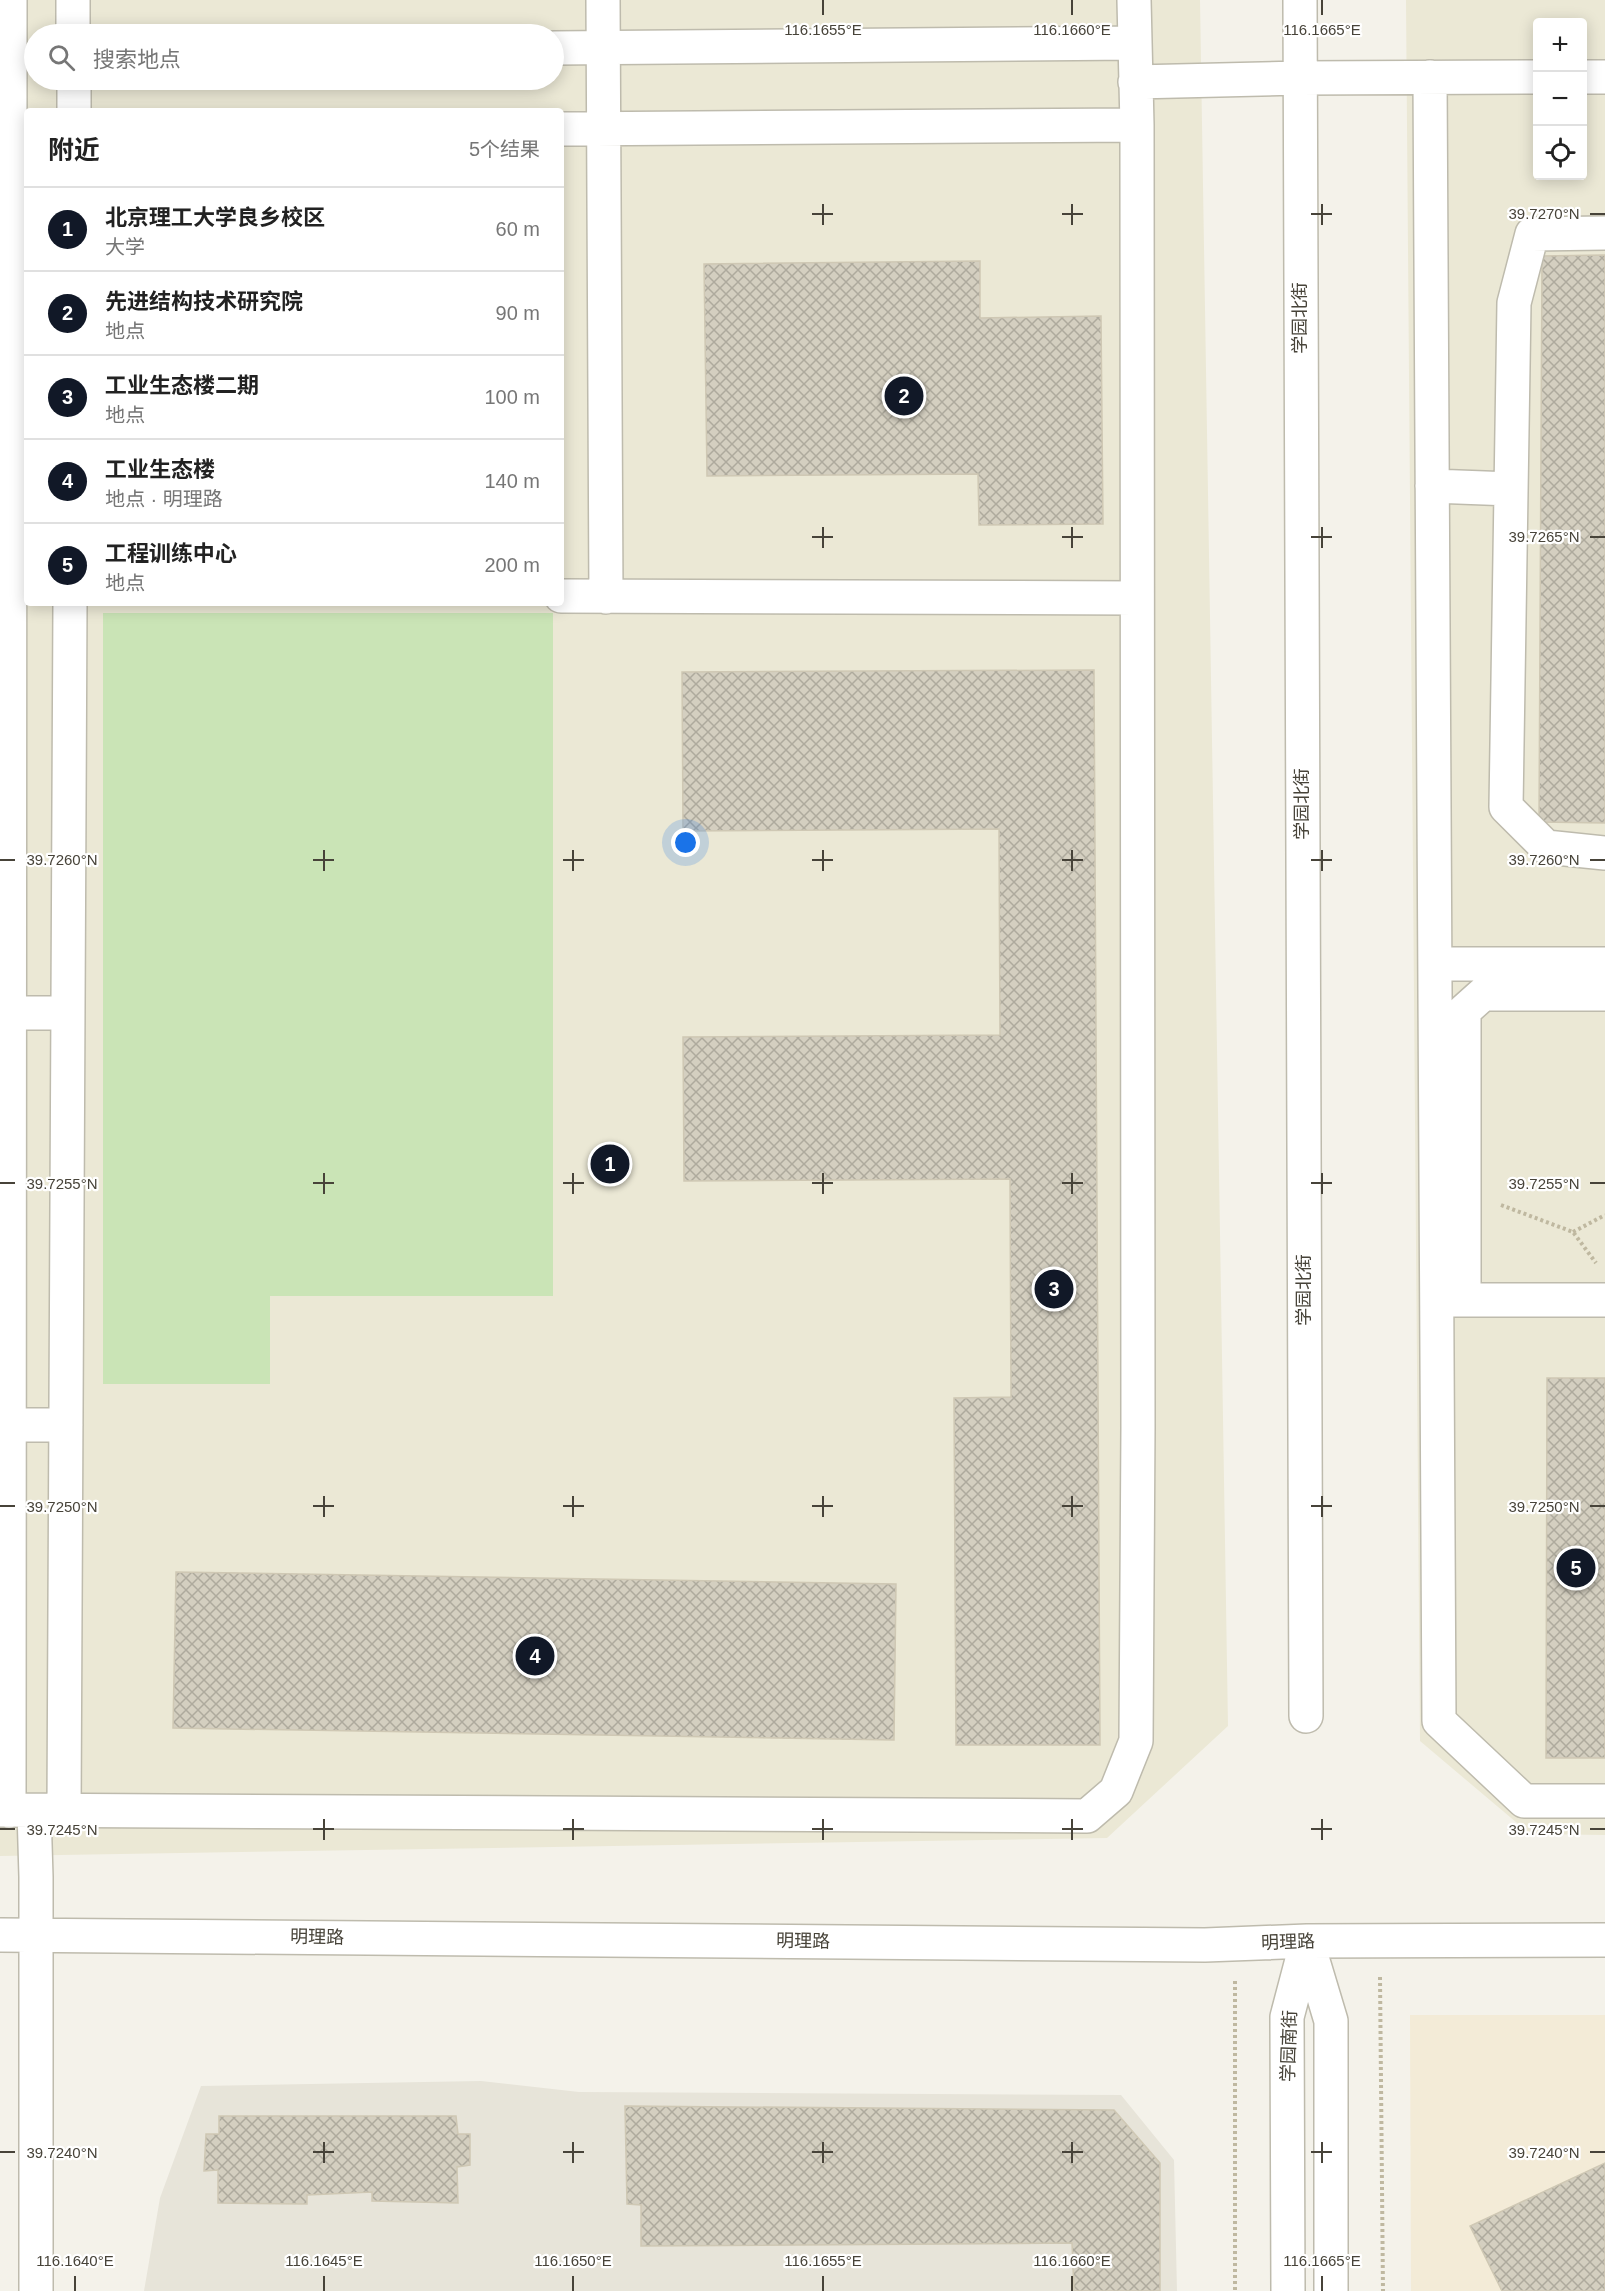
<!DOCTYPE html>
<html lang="zh">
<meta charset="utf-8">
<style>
:root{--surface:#fff;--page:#f6f6f6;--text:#222;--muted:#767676;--line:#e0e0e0;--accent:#111827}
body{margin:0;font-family:Arial,"Noto Sans SC",sans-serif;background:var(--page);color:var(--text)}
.controls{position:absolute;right:18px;top:18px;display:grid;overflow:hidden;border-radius:6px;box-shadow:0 3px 15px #0003}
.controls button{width:54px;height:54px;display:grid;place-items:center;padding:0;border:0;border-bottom:2px solid var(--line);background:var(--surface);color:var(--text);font:30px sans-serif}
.you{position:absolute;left:686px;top:843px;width:21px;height:21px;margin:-15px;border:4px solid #fff;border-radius:50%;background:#1a73e8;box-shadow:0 0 0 9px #1a73e833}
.badge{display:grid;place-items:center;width:39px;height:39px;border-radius:50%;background:var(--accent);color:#fff;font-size:20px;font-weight:700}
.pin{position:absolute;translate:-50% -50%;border:3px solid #fff;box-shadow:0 2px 6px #0006}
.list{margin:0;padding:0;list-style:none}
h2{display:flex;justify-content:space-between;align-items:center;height:78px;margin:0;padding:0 24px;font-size:26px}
h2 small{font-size:20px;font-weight:400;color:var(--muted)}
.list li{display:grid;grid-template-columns:39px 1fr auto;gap:18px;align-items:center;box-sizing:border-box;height:84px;padding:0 24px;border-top:2px solid var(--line)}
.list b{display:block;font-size:22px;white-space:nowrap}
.list p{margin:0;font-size:20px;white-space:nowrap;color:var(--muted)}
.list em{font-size:20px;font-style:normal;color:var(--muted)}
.icon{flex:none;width:33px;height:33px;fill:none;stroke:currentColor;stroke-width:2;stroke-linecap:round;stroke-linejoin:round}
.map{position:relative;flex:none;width:1605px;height:2291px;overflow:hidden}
.search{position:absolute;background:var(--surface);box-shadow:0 3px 15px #0003;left:24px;top:24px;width:540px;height:66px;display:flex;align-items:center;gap:15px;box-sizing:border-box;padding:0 21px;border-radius:33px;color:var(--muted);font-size:22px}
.panel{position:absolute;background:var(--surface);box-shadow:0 3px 15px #0003;left:24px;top:108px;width:540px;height:498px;border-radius:6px}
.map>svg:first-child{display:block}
.residential{fill:#e7e4d9}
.commercial{fill:#f3ebd7}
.education{fill:#ebe8d5;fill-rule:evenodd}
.grass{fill:#cae4b6}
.building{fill:url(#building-cross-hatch);stroke:#cfc8b4;stroke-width:1.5}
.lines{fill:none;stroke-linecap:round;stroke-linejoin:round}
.minor-casing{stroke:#bebbad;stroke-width:36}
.path{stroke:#bfb8a0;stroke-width:4;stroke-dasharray:3 3;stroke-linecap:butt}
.minor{stroke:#fff;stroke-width:33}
.ticks{fill:none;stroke:#474339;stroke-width:2}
.labels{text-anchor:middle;stroke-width:4.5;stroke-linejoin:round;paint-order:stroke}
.street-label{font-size:18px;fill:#474339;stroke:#fff}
.ticks-label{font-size:15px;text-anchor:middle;fill:#474339;stroke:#fff;stroke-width:4.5;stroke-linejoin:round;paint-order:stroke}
</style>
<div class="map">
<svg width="1605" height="2291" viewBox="0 0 1605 2291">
<defs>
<pattern id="building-cross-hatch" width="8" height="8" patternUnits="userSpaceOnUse" patternTransform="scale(1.5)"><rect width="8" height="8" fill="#d4cfc0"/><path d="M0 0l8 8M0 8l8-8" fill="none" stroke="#aeaa9d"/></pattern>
</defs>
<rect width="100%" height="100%" fill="#f4f2ea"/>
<!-- residential -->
<path class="residential" d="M 481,2081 L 579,2092 L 1121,2095 L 1174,2160 L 1177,2291 L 144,2291 L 160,2198 L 201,2086 Z"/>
<!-- commercial -->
<path class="commercial" d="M 1410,2015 L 1605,2015 L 1605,2291 L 1411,2291 Z"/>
<!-- education -->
<path class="education" d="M 0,0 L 1200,0 L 1228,1726 L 1107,1838 L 0,1856 ZM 34,34 L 554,34 L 554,80 L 34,80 ZM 27,111 L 561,111 L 561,603 L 27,603 Z
M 1406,0 L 1605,0 L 1605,1835 L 1530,1834 L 1420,1741 ZM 1538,22 L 1582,22 L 1582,176 L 1538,176 Z"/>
<!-- grass -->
<path class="grass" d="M 103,613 L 553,613 L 553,1296 L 270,1296 L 270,1384 L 103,1384 Z"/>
<!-- building -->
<path class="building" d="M 1605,255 L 1605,823 L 1539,822 L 1542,256 Z
M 980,261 L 980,318 L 1101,316 L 1103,524 L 979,525 L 978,474 L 707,476 L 704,264 Z
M 1094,670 L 1100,1745 L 956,1745 L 954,1398 L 1011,1397 L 1010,1179 L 684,1181 L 683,1037 L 1000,1035 L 999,829 L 683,831 L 682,672 Z
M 1547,1378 L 1605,1378 L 1605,1758 L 1546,1758 Z
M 176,1572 L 896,1584 L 894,1740 L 173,1728 Z
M 625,2106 L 1114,2110 L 1160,2163 L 1160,2291 L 1074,2291 L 1072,2243 L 641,2246 L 641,2205 L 627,2204 Z
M 219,2116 L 456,2116 L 458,2134 L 470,2134 L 470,2165 L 457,2167 L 458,2203 L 372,2201 L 372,2192 L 307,2195 L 307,2204 L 218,2203 L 218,2170 L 204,2171 L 206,2134 L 219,2134 Z
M 1605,2163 L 1605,2291 L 1502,2291 L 1470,2226 Z"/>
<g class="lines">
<!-- minor casing -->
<g class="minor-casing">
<path id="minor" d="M 73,0 L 73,34
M 603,0 L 606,597
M 1300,0 L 1306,1716
M 554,48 L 1134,43
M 1430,77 L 1439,1721 L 1524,1801 L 1605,1801
M 1582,77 L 1605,77
M 74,80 L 74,111
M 1135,82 L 1299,78 L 1538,77
M 561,129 L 1137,125
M 1605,233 L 1532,234 L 1514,303 L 1506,807 L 1546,847 L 1605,853
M 1432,486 L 1511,489
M 561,596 L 1137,598
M 1435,964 L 1605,964
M 0,1013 L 68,1013
M 1442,1300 L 1605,1300
M 1464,1300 L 1464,1011 L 1483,994 L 1605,994
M 0,1425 L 66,1425
M 0,1810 L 1087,1816 L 1116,1791 L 1136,1741 L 1138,1427 L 1137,125 L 1134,0
M 9,1811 L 10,0
M 34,1811 L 36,1877 L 36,2291
M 64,1811 L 70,603
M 0,1935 L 1205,1945 L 1307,1941 L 1605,1940
M 1307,1941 L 1331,2021 L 1331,2291
M 1288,2291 L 1287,2017 L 1307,1941"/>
</g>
<!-- path -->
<path class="path" d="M 1501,1205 L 1573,1232 L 1596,1263
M 1573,1232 L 1605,1215
M 1380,1977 L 1383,2291
M 1235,1981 L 1235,2291"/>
<!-- minor -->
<use href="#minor" class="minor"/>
</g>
<!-- ticks -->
<path class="ticks" d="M 823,0 L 823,15M 1072,0 L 1072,15M 1322,0 L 1322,15M 823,204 L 823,225M 1072,204 L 1072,225M 1322,204 L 1322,225M 812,214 L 833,214M 1062,214 L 1083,214M 1311,214 L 1332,214M 1590,214 L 1605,214M 823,527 L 823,548M 1072,527 L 1072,548M 1322,527 L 1322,548M 812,537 L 833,537M 1062,537 L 1083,537M 1311,537 L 1332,537M 1590,537 L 1605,537M 324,850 L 324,871M 573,850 L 573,871M 823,850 L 823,871M 1072,850 L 1072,871M 1322,850 L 1322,871M 0,860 L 15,860M 313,860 L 334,860M 563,860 L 584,860M 812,860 L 833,860M 1062,860 L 1083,860M 1311,860 L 1332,860M 1590,860 L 1605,860M 324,1173 L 324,1194M 573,1173 L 573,1194M 823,1173 L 823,1194M 1072,1173 L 1072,1194M 1322,1173 L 1322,1194M 0,1183 L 15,1183M 313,1183 L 334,1183M 563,1183 L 584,1183M 812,1183 L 833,1183M 1062,1183 L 1083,1183M 1311,1183 L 1332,1183M 1590,1183 L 1605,1183M 324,1496 L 324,1517M 573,1496 L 573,1517M 823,1496 L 823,1517M 1072,1496 L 1072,1517M 1322,1496 L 1322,1517M 0,1506 L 15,1506M 313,1506 L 334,1506M 563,1506 L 584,1506M 812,1506 L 833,1506M 1062,1506 L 1083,1506M 1311,1506 L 1332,1506M 1590,1506 L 1605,1506M 324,1819 L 324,1840M 573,1819 L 573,1840M 823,1819 L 823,1840M 1072,1819 L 1072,1840M 1322,1819 L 1322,1840M 0,1829 L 15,1829M 313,1829 L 334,1829M 563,1829 L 584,1829M 812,1829 L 833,1829M 1062,1829 L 1083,1829M 1311,1829 L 1332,1829M 1590,1829 L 1605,1829M 324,2142 L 324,2163M 573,2142 L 573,2163M 823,2142 L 823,2163M 1072,2142 L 1072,2163M 1322,2142 L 1322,2163M 0,2152 L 15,2152M 313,2152 L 334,2152M 563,2152 L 584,2152M 812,2152 L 833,2152M 1062,2152 L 1083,2152M 1311,2152 L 1332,2152M 1590,2152 L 1605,2152M 75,2276 L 75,2291M 324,2276 L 324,2291M 573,2276 L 573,2291M 823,2276 L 823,2291M 1072,2276 L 1072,2291M 1322,2276 L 1322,2291"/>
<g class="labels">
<!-- street labels -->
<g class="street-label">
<text transform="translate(1300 318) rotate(-90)" y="6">学园北街</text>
<text transform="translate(1302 804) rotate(-90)" y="6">学园北街</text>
<text transform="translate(1304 1290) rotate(-90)" y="6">学园北街</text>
<text transform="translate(317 1937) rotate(1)" y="6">明理路</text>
<text transform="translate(803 1941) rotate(1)" y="6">明理路</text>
<text transform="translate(1288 1942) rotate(-2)" y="6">明理路</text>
<text transform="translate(1289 2046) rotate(-88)" y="6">学园南街</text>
</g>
</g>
<g class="ticks-label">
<text x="823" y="35">116.1655°E</text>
<text x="1072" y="35">116.1660°E</text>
<text x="1322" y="35">116.1665°E</text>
<text x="1544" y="219">39.7270°N</text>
<text x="1544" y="542">39.7265°N</text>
<text x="62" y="865">39.7260°N</text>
<text x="1544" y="865">39.7260°N</text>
<text x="62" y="1189">39.7255°N</text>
<text x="1544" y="1189">39.7255°N</text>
<text x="62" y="1512">39.7250°N</text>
<text x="1544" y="1512">39.7250°N</text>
<text x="62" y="1835">39.7245°N</text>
<text x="1544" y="1835">39.7245°N</text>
<text x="62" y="2158">39.7240°N</text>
<text x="1544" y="2158">39.7240°N</text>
<text x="75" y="2266">116.1640°E</text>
<text x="324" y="2266">116.1645°E</text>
<text x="573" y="2266">116.1650°E</text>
<text x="823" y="2266">116.1655°E</text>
<text x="1072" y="2266">116.1660°E</text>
<text x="1322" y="2266">116.1665°E</text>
</g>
</svg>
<div class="controls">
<button>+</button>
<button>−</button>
<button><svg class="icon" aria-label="locate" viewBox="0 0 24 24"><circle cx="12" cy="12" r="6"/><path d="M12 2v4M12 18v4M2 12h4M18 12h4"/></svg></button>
</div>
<div class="you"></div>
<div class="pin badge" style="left:610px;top:1164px">1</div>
<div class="pin badge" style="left:904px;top:396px">2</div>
<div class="pin badge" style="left:1054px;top:1289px">3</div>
<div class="pin badge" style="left:535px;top:1656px">4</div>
<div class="pin badge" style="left:1576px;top:1568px">5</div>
<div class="search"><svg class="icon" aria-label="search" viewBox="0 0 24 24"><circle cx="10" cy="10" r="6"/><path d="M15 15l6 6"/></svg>搜索地点</div>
<section class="panel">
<h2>附近<small>5个结果</small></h2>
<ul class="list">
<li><span class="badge">1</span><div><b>北京理工大学良乡校区</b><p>大学</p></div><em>60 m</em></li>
<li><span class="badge">2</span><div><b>先进结构技术研究院</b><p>地点</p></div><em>90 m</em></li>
<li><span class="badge">3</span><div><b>工业生态楼二期</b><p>地点</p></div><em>100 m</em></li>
<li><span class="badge">4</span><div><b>工业生态楼</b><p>地点 · 明理路</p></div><em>140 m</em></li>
<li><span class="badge">5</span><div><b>工程训练中心</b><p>地点</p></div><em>200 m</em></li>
</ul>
</section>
</div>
